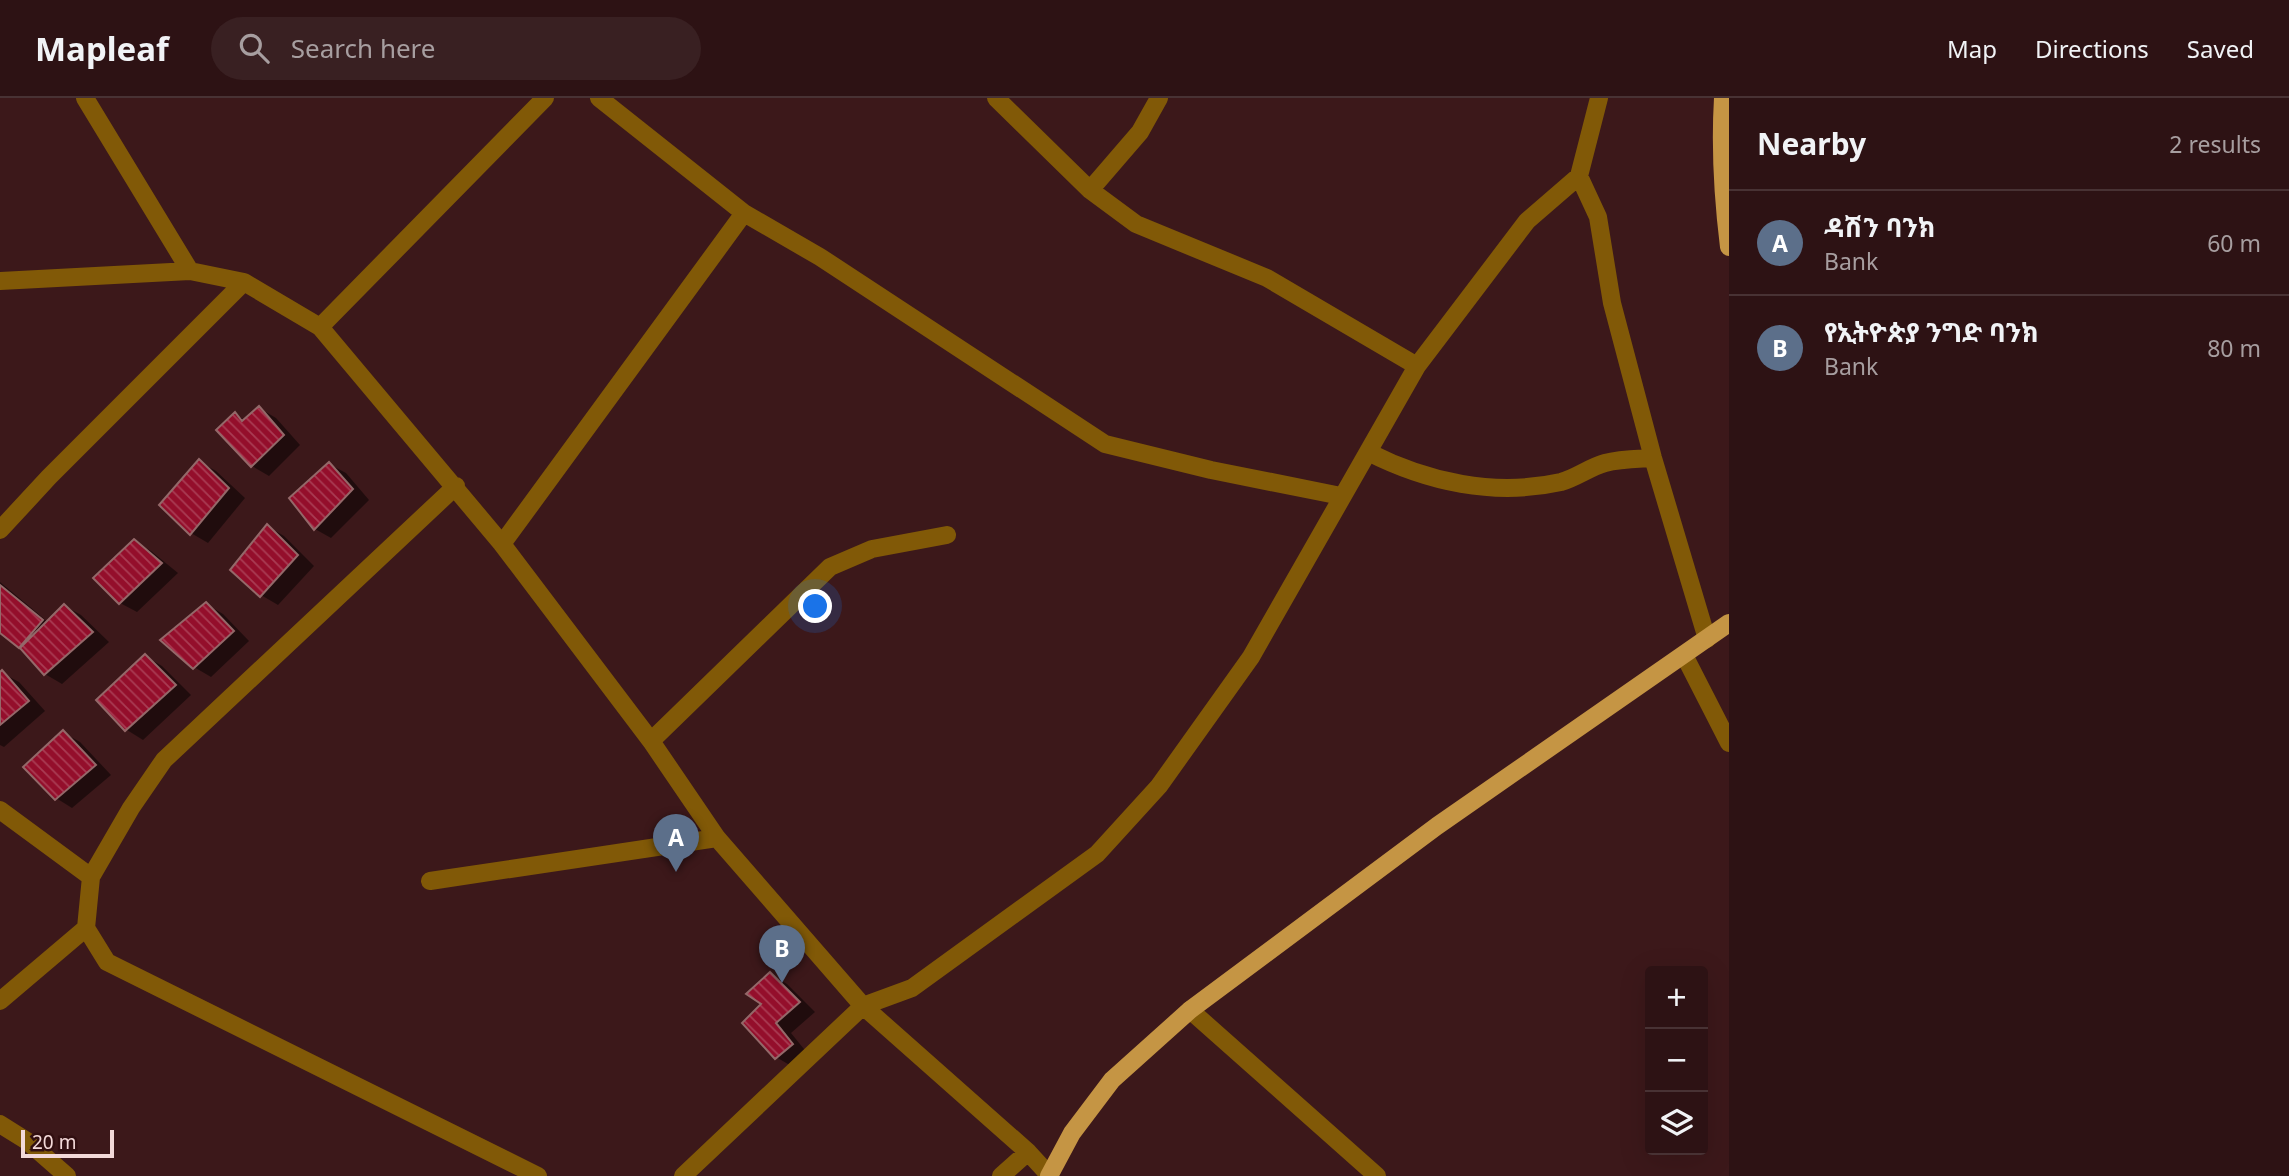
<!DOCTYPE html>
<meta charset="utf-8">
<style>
:root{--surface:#2d1214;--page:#392022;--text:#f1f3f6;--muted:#a79ea0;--line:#483234;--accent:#52ccd0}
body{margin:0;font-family:"Noto Sans","Noto Sans Ethiopic",sans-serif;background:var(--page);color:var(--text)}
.controls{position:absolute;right:21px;bottom:21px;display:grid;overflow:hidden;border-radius:7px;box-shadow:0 7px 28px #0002}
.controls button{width:63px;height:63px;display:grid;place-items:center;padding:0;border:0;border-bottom:2px solid var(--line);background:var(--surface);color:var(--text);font:35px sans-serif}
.scale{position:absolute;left:21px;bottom:18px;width:93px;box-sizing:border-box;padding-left:7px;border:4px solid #f3d9d9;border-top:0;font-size:19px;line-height:24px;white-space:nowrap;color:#f3d9d9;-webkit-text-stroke:5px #310f11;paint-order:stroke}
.you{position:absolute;left:816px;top:509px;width:24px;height:24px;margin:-18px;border:5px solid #fff;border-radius:50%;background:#1a73e8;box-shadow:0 0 0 10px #1a73e833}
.badge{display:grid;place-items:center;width:46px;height:46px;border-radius:50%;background:var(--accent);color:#fff;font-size:23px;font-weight:700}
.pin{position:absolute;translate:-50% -58px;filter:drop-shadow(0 2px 4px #0008)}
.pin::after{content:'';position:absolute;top:37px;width:24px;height:21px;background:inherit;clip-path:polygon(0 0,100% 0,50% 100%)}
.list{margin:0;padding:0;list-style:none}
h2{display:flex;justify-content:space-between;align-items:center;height:91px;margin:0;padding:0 28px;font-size:30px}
h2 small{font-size:23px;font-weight:400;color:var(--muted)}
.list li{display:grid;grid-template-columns:46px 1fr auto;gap:21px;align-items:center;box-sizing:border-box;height:105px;padding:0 28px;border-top:2px solid var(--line)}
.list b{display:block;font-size:26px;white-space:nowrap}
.list p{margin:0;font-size:23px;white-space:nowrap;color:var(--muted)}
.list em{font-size:23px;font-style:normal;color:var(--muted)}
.icon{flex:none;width:38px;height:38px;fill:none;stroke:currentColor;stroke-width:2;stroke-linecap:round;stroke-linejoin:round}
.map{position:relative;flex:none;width:1729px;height:1078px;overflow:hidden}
header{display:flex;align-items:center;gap:42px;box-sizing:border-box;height:98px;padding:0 35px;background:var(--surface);border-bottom:2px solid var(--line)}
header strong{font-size:33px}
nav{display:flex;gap:38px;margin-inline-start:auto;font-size:24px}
.search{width:490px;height:63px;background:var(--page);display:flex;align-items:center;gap:18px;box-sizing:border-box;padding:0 24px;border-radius:38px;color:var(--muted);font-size:26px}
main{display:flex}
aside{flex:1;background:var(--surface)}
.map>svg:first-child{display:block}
.shadow{fill:#0007}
.building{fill:url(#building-back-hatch);stroke:#946869;stroke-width:2}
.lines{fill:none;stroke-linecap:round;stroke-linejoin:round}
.minor{stroke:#815907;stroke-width:18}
.major{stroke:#c59544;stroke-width:18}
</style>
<header>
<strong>Mapleaf</strong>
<div class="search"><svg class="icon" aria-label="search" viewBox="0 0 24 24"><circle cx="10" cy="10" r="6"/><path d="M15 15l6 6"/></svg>Search here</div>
<nav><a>Map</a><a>Directions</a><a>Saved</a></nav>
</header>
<main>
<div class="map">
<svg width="1729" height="1078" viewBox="0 0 1729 1078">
<defs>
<pattern id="building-back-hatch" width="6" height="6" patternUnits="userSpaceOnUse" patternTransform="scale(1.75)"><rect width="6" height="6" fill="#940e2b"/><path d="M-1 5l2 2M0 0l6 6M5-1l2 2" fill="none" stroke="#a93c53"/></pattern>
</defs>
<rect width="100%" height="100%" fill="#3c181a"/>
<!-- shadow -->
<path class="shadow" d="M 259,310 L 276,320 L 300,347 L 269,378 L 252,368 L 236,317 L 245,322 Z
M 200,364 L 216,373 L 245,400 L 208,445 L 191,435 Z
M 329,366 L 346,375 L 369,402 L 331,440 L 315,431 Z
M 267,428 L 284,438 L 314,468 L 278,507 L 261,497 Z
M 134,443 L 151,453 L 178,475 L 137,514 L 120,505 Z
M 0,484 L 48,524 L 65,508 L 81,517 L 109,544 L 62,586 L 45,576 L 21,550 L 0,532 Z
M 206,506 L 223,516 L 249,543 L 211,579 L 194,569 Z
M 145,558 L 162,568 L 191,597 L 143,642 L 127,632 L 98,602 Z
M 2,575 L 19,584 L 45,613 L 4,649 L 0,647 L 0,577 Z
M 64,635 L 80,644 L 111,677 L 72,710 L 56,700 Z
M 770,876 L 787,886 L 815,914 L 791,935 L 808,956 L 793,969 L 776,959 L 764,906 Z"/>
<!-- building -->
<path class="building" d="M 259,308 L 284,337 L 251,369 L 216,332 L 235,314 L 242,323 Z
M 199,361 L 229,390 L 190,437 L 159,407 Z
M 329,364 L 353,391 L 314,432 L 289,400 Z
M 267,426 L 298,457 L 260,499 L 230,472 Z
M 134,441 L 162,465 L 119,506 L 93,480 Z
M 0,487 L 43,522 L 19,550 L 0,535 Z
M 206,504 L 234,533 L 193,571 L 160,542 Z
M 64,506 L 93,534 L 44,577 L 20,550 Z
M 145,556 L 176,587 L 125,633 L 96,602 Z
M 2,572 L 29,603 L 0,627 L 0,574 Z
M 63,632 L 96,667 L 55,702 L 23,669 Z
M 770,874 L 800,904 L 776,925 L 793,946 L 775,961 L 742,925 L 761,906 L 746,896 Z"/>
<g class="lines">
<!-- minor -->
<path class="minor" d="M 85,0 L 190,173
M 599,0 L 744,115 L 820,159 L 1105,346 L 1211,372 L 1341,398
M 996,0 L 1090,92 L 1136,126 L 1267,180 L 1417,268
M 1579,78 L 1598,119 L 1612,205 L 1653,360 L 1707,541
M 1090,92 L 1140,34 L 1159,0
M 0,183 L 190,173 L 244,184 L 320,229 L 502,446 L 651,643 L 717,740 L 863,908 L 1028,1054 L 1050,1078
M 320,229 L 545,0
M 1368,354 C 1427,384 1494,399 1561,384 C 1576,380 1590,369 1605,365 C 1620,361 1638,361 1653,360
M 456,388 L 164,662 L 131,710 L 91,779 L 86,830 L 107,864 L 538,1078
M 0,432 L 49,379 L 244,184
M 502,446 L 744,115
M 1684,557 L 1729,645
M 651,643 L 830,469 L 872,451 L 947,437
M 0,712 L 91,779
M 430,783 L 717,740
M 0,903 L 86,830
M 1190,912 L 1377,1078
M 0,1026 L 27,1043 L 67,1078
M 683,1078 L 863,908 L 912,890 L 1097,756 L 1159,688 L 1251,559 L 1417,268 L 1527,123 L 1579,78 L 1599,0
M 1001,1078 L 1028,1054"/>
<!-- major -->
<path class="major" d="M 1723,0 C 1720,50 1723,100 1729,149
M 1049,1078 L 1072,1035 L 1112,982 L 1190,912 L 1437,728 L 1729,525"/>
</g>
</svg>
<div class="controls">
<button>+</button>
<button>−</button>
<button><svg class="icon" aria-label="layers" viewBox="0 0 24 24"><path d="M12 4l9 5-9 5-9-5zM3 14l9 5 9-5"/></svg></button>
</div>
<div class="scale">20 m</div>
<div class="you"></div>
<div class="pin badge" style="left:676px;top:774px;background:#5c6f8a">A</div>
<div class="pin badge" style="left:782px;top:885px;background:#5c6f8a">B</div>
</div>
<aside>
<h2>Nearby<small>2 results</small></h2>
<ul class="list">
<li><span class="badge" style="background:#5c6f8a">A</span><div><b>ዳሽን ባንክ</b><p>Bank</p></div><em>60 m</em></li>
<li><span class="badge" style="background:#5c6f8a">B</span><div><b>የኢትዮጵያ ንግድ ባንክ</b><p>Bank</p></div><em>80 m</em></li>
</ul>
</aside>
</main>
